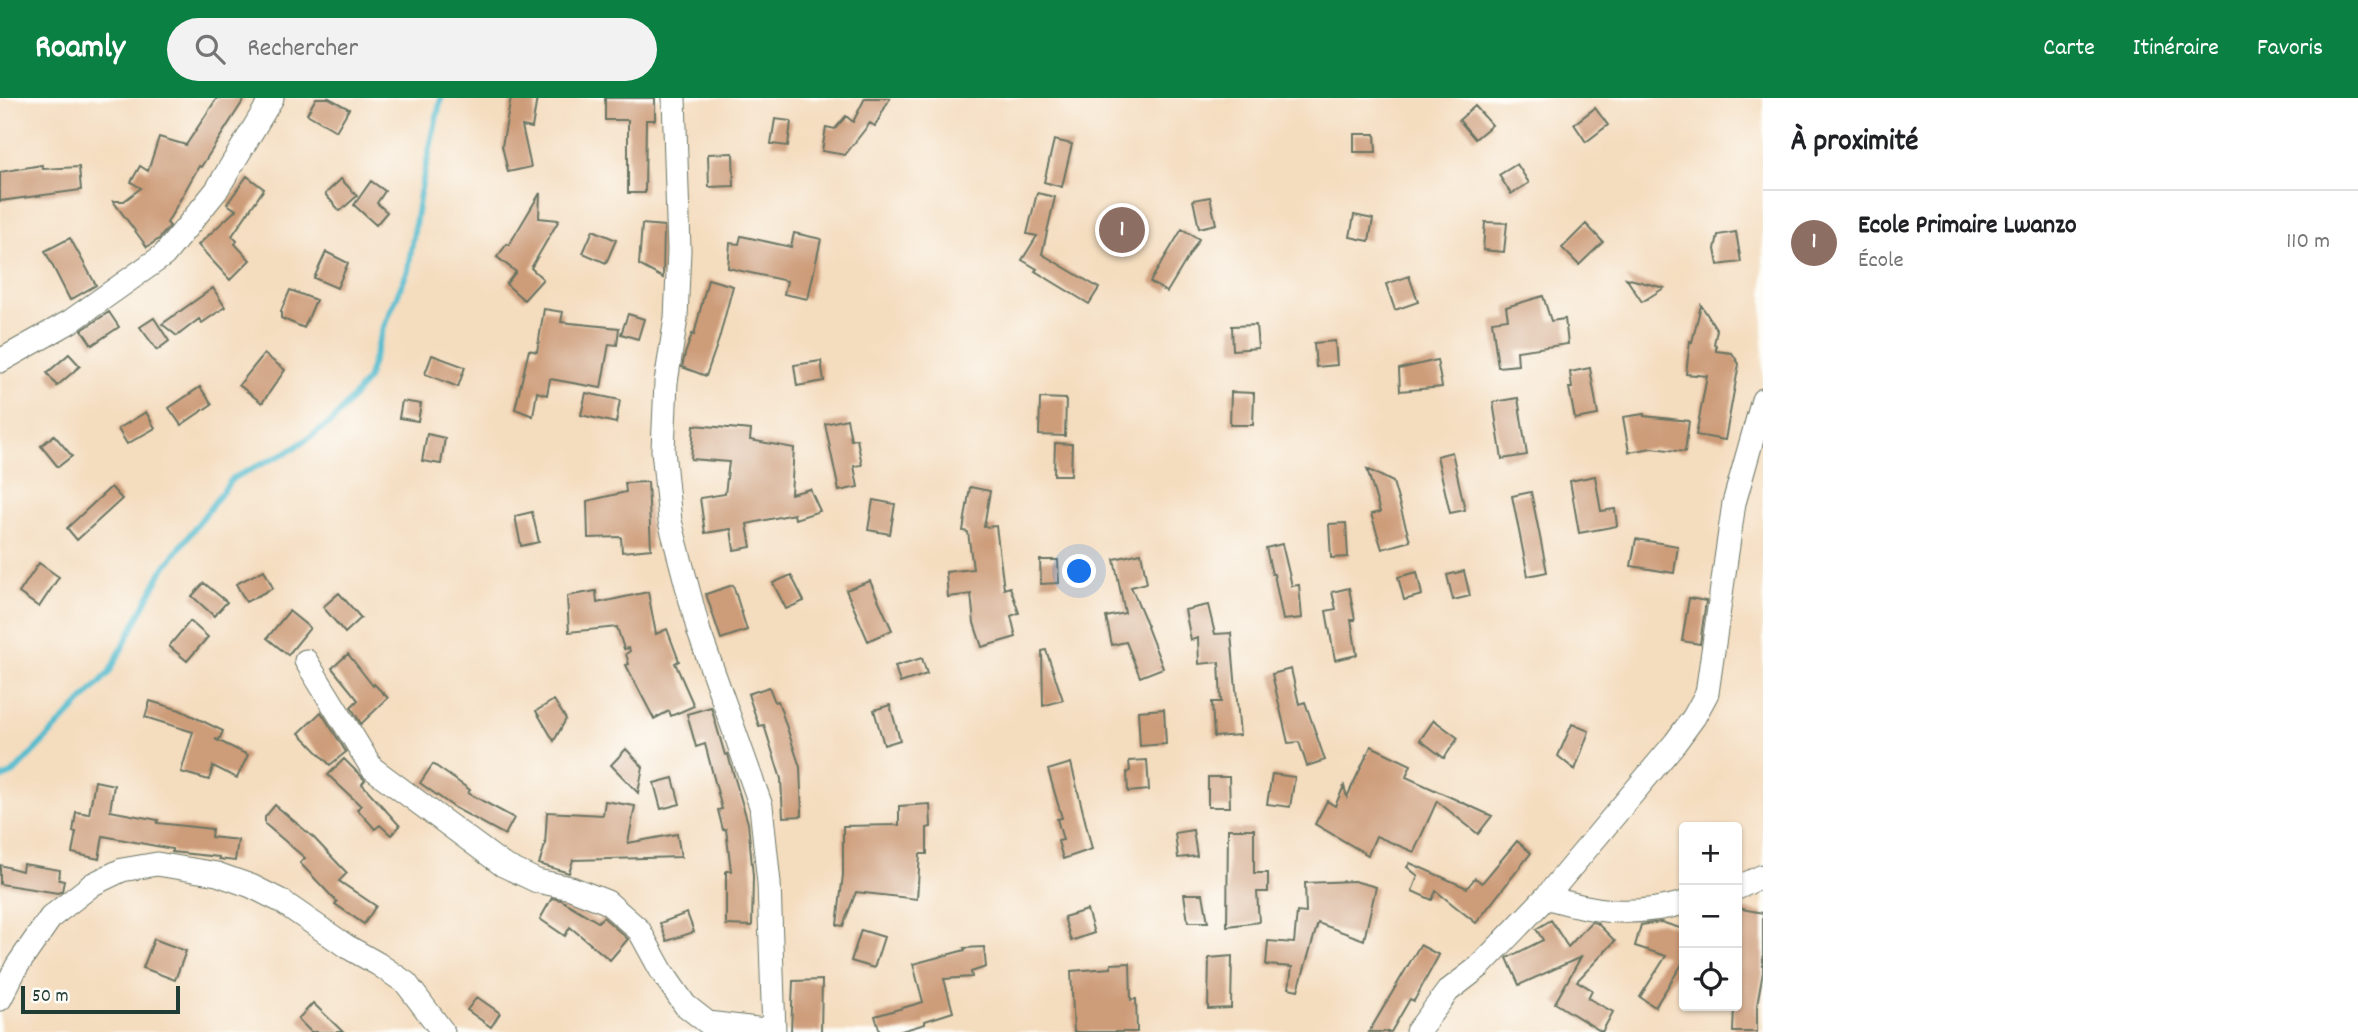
<!DOCTYPE html>
<html lang="fr">
<meta charset="utf-8">
<style>
:root{--surface:#fff;--page:#f2f2f2;--text:#202124;--muted:#757577;--line:#e0e0e0;--accent:#0b8043}
body{margin:0;font-family:Dekko,sans-serif;background:var(--page);color:var(--text)}
.controls{position:absolute;right:21px;bottom:21px;display:grid;overflow:hidden;border-radius:7px;box-shadow:0 2px 5px #0004}
.controls button{width:63px;height:63px;display:grid;place-items:center;padding:0;border:0;border-bottom:2px solid var(--line);background:var(--surface);color:var(--text);font:35px sans-serif}
.scale{position:absolute;left:21px;bottom:18px;width:159px;box-sizing:border-box;padding-left:7px;border:4px solid #1f3d34;border-top:0;font-size:19px;line-height:24px;white-space:nowrap;color:#1f3d34;-webkit-text-stroke:5px #fdfcf7;paint-order:stroke}
.you{position:absolute;left:1080px;top:474px;width:24px;height:24px;margin:-18px;border:5px solid #fff;border-radius:50%;background:#1a73e8;box-shadow:0 0 0 10px #1a73e833}
.badge{display:grid;place-items:center;width:46px;height:46px;border-radius:50%;background:var(--accent);color:#fff;font-size:23px;font-weight:700}
.pin{position:absolute;translate:-50% -50%;border:4px solid #fff;box-shadow:0 2px 7px #0006}
.list{margin:0;padding:0;list-style:none}
h2{display:flex;justify-content:space-between;align-items:center;height:91px;margin:0;padding:0 28px;font-size:30px}
h2 small{font-size:23px;font-weight:400;color:var(--muted)}
.list li{display:grid;grid-template-columns:46px 1fr auto;gap:21px;align-items:center;box-sizing:border-box;height:105px;padding:0 28px;border-top:2px solid var(--line)}
.list b{display:block;font-size:26px;white-space:nowrap}
.list p{margin:0;font-size:23px;white-space:nowrap;color:var(--muted)}
.list em{font-size:23px;font-style:normal;color:var(--muted)}
.icon{flex:none;width:38px;height:38px;fill:none;stroke:currentColor;stroke-width:2;stroke-linecap:round;stroke-linejoin:round}
.map{position:relative;flex:none;width:1763px;height:934px;overflow:hidden}
header{display:flex;align-items:center;gap:42px;box-sizing:border-box;height:98px;padding:0 35px;background:var(--accent);color:#fff}
header strong{font-size:33px}
nav{display:flex;gap:38px;margin-inline-start:auto;font-size:24px}
.search{width:490px;height:63px;background:var(--page);display:flex;align-items:center;gap:18px;box-sizing:border-box;padding:0 24px;border-radius:38px;color:var(--muted);font-size:26px}
main{display:flex}
aside{flex:1;background:var(--surface)}
.map>svg:first-child{display:block}
.lines{fill:none;stroke-linecap:round;stroke-linejoin:round}
.stream{stroke:#51bbce;stroke-width:6}
.building{fill:#cd9c79}
.minor-casing{stroke:#6a7564;stroke-width:25}
.minor{stroke:#fff;stroke-width:23}
</style>
<header>
<strong>Roamly</strong>
<div class="search"><svg class="icon" aria-label="search" viewBox="0 0 24 24"><circle cx="10" cy="10" r="6"/><path d="M15 15l6 6"/></svg>Rechercher</div>
<nav><a>Carte</a><a>Itinéraire</a><a>Favoris</a></nav>
</header>
<main>
<div class="map">
<svg width="1763" height="934" viewBox="0 0 1763 934">
<rect width="100%" height="100%" fill="#fdfcf7"/>
<filter id="ink" filterUnits="userSpaceOnUse"><feTurbulence type="fractalNoise" baseFrequency=".0143" numOctaves="2"/><feDisplacementMap in="SourceGraphic" scale="14" xChannelSelector="R" yChannelSelector="G"/><feConvolveMatrix kernelMatrix="1 2 1 2 8 2 1 2 1" color-interpolation-filters="sRGB"/></filter>
<filter id="wash" filterUnits="userSpaceOnUse"><feTurbulence type="fractalNoise" baseFrequency=".00686" numOctaves="4" result="noise"/><feDisplacementMap in="SourceGraphic" scale="28" xChannelSelector="R" yChannelSelector="G"/><feGaussianBlur stdDeviation="1.57" result="paint"/><feColorMatrix in="noise" values="0 0 0 0 0 0 0 0 0 0 0 0 0 0 0 0 0 1.4 0 .05"/><feComposite in="paint" operator="in"/></filter>
<g filter="url(#wash)">
<rect width="100%" height="100%" fill="#f4dcbe"/>
<g class="lines">
<!-- stream -->
<path class="stream" d="M 0,681 L 12,676 L 109,575 L 162,473 L 233,380 L 293,351 L 333,323 L 367,282 L 383,231 L 408,172 L 420,95 L 441,0"/>
</g>
<g id="blocks">
<!-- building -->
<path class="building" d="M 217,0 L 245,0 L 201,69 L 199,68 L 167,125 L 170,128 L 159,141 L 147,149 L 113,103 L 124,103 L 141,90 L 131,84 L 140,68 L 148,73 L 159,39 L 186,47 Z
M 316,0 L 329,0 L 349,11 L 336,33 L 307,16 Z
M 511,0 L 537,0 L 532,30 L 522,28 L 531,69 L 508,74 L 502,48 Z
M 605,0 L 655,0 L 655,22 L 646,22 L 645,95 L 628,95 L 628,22 L 605,22 Z
M 865,0 L 890,0 L 875,28 L 870,25 L 845,57 L 822,53 L 826,29 L 835,31 L 846,18 L 853,24 Z
M 1475,8 L 1492,27 L 1475,41 L 1459,22 Z
M 1595,10 L 1608,27 L 1586,44 L 1574,26 Z
M 775,21 L 791,23 L 788,48 L 771,46 Z
M 1354,36 L 1375,36 L 1376,54 L 1354,54 Z
M 1054,42 L 1072,46 L 1062,89 L 1044,84 Z
M 733,55 L 734,88 L 709,89 L 708,56 Z
M 1517,66 L 1529,85 L 1511,96 L 1499,77 Z
M 42,67 L 43,71 L 79,69 L 81,92 L 0,103 L 0,74 Z
M 247,78 L 264,91 L 232,138 L 237,143 L 235,146 L 250,162 L 230,182 L 198,147 L 236,112 L 227,106 Z
M 341,81 L 357,98 L 340,113 L 325,96 Z
M 371,83 L 385,93 L 377,105 L 387,114 L 376,127 L 354,107 Z
M 540,95 L 539,120 L 559,122 L 531,170 L 543,181 L 524,202 L 506,186 L 516,174 L 497,159 L 507,146 L 509,147 Z
M 1037,95 L 1055,99 L 1042,156 L 1099,190 L 1089,206 L 1035,173 L 1037,171 L 1022,162 L 1037,138 L 1027,136 Z
M 1210,99 L 1216,126 L 1199,130 L 1193,102 Z
M 1354,117 L 1373,121 L 1369,143 L 1350,139 Z
M 1485,124 L 1507,125 L 1504,154 L 1483,152 Z
M 642,126 L 664,128 L 663,180 L 639,167 Z
M 1586,126 L 1603,144 L 1579,167 L 1562,150 Z
M 1182,131 L 1199,141 L 1167,194 L 1150,184 Z
M 593,132 L 616,142 L 606,165 L 583,155 Z
M 1736,134 L 1741,164 L 1718,167 L 1715,151 L 1718,137 Z
M 794,135 L 821,141 L 808,201 L 784,196 L 787,183 L 728,170 L 730,145 L 739,146 L 741,138 L 791,149 Z
M 70,140 L 96,187 L 70,202 L 45,153 Z
M 326,154 L 348,165 L 337,190 L 314,180 Z
M 1409,178 L 1418,204 L 1395,212 L 1386,186 Z
M 1626,180 L 1664,190 L 1642,204 Z
M 708,181 L 733,188 L 719,241 L 706,278 L 682,269 L 685,256 L 692,236 L 694,237 Z
M 213,190 L 225,209 L 202,225 L 199,221 L 177,238 L 162,226 Z
M 290,192 L 316,202 L 304,230 L 281,220 L 281,213 Z
M 1543,198 L 1551,223 L 1565,221 L 1568,246 L 1517,253 L 1518,267 L 1498,269 L 1492,223 L 1508,221 L 1506,209 Z
M 1701,207 L 1717,232 L 1714,246 L 1716,247 L 1716,253 L 1732,255 L 1739,266 L 1725,342 L 1696,337 L 1707,278 L 1686,276 L 1690,243 L 1692,244 Z
M 544,211 L 563,214 L 561,224 L 619,230 L 617,247 L 609,246 L 601,290 L 550,281 L 547,297 L 537,294 L 533,318 L 515,311 L 529,252 L 537,254 Z
M 109,214 L 119,229 L 92,247 L 82,232 Z
M 628,216 L 644,221 L 638,241 L 621,236 Z
M 154,220 L 169,243 L 157,252 L 140,229 Z
M 1256,227 L 1258,250 L 1233,252 L 1232,228 Z
M 1335,243 L 1337,267 L 1316,269 L 1314,245 Z
M 69,256 L 80,268 L 57,288 L 47,275 Z
M 264,256 L 285,272 L 262,305 L 239,287 Z
M 432,257 L 465,269 L 458,289 L 425,276 Z
M 1437,262 L 1442,289 L 1400,293 L 1399,271 Z
M 821,263 L 824,283 L 797,288 L 794,267 Z
M 1590,270 L 1598,317 L 1575,321 L 1569,290 L 1572,290 L 1570,274 Z
M 200,289 L 212,306 L 181,327 L 169,310 Z
M 1231,294 L 1254,295 L 1253,327 L 1230,327 Z
M 586,295 L 620,302 L 616,325 L 581,317 Z
M 1040,300 L 1066,301 L 1065,338 L 1039,337 Z
M 1518,300 L 1527,357 L 1502,361 L 1493,304 Z
M 402,303 L 421,306 L 418,323 L 399,320 Z
M 146,314 L 155,330 L 127,346 L 118,331 Z
M 1644,316 L 1644,318 L 1689,323 L 1685,354 L 1652,350 L 1629,354 L 1623,319 Z
M 847,321 L 851,342 L 857,341 L 862,367 L 854,368 L 858,389 L 839,393 L 825,326 Z
M 694,327 L 751,332 L 750,342 L 794,350 L 791,396 L 810,391 L 820,413 L 795,421 L 794,416 L 747,426 L 751,449 L 734,452 L 731,431 L 705,435 L 700,400 L 725,396 L 729,364 L 691,361 Z
M 427,336 L 445,340 L 441,366 L 422,363 Z
M 54,337 L 72,358 L 58,369 L 41,348 Z
M 1055,345 L 1072,346 L 1071,377 L 1054,377 Z
M 1452,354 L 1465,412 L 1450,415 L 1437,358 Z
M 1367,371 L 1393,384 L 1410,443 L 1382,451 L 1371,416 L 1380,414 Z
M 1595,378 L 1601,413 L 1615,411 L 1617,428 L 1579,435 L 1570,383 Z
M 648,384 L 651,451 L 622,454 L 621,439 L 588,440 L 587,403 L 626,394 L 625,385 Z
M 111,389 L 122,401 L 77,442 L 67,430 Z
M 970,389 L 990,393 L 984,429 L 996,428 L 1004,491 L 1010,489 L 1019,515 L 1011,518 L 1016,539 L 982,549 L 974,525 L 971,496 L 948,499 L 946,474 L 973,471 L 968,434 L 963,433 Z
M 1531,394 L 1547,474 L 1528,478 L 1512,398 Z
M 873,402 L 895,406 L 890,436 L 868,432 Z
M 532,414 L 539,444 L 521,448 L 515,418 Z
M 1346,425 L 1348,459 L 1331,460 L 1329,426 Z
M 1636,441 L 1678,448 L 1674,475 L 1631,468 Z
M 1282,446 L 1292,488 L 1299,487 L 1302,520 L 1283,522 L 1274,476 L 1272,476 L 1266,450 Z
M 1141,455 L 1147,485 L 1131,489 L 1148,528 L 1147,529 L 1163,570 L 1140,579 L 1126,544 L 1112,547 L 1106,519 L 1125,515 L 1114,461 Z
M 1040,462 L 1058,462 L 1059,485 L 1041,486 Z
M 39,465 L 59,479 L 39,509 L 19,495 Z
M 264,472 L 273,490 L 246,504 L 236,486 Z
M 1464,473 L 1470,498 L 1453,502 L 1447,477 Z
M 1417,474 L 1422,497 L 1404,502 L 1398,479 Z
M 791,477 L 804,503 L 786,511 L 773,485 Z
M 870,483 L 892,532 L 868,543 L 846,492 Z
M 204,485 L 227,504 L 214,518 L 192,498 Z
M 733,487 L 747,532 L 721,541 L 706,496 Z
M 1349,490 L 1355,522 L 1351,522 L 1357,557 L 1335,562 L 1326,513 L 1336,511 L 1332,494 Z
M 596,493 L 597,505 L 648,494 L 656,536 L 667,531 L 679,563 L 675,565 L 694,608 L 671,618 L 669,613 L 654,621 L 626,567 L 629,566 L 626,556 L 630,553 L 629,550 L 624,551 L 617,529 L 569,534 L 567,498 Z
M 339,495 L 361,520 L 345,535 L 323,509 Z
M 1689,500 L 1706,503 L 1700,546 L 1682,543 Z
M 1208,507 L 1215,536 L 1231,535 L 1240,637 L 1214,639 L 1212,604 L 1221,604 L 1219,564 L 1199,566 L 1198,540 L 1191,542 L 1185,512 Z
M 289,513 L 310,530 L 288,557 L 267,540 Z
M 190,523 L 208,539 L 187,563 L 169,548 Z
M 1046,552 L 1063,602 L 1043,608 L 1042,553 Z
M 348,556 L 373,588 L 374,586 L 388,600 L 361,626 L 351,609 L 358,602 L 332,570 Z
M 922,560 L 927,576 L 900,585 L 895,568 Z
M 1291,571 L 1299,606 L 1305,604 L 1325,662 L 1307,668 L 1299,644 L 1288,645 L 1272,576 Z
M 769,589 L 775,604 L 778,603 L 800,669 L 802,718 L 783,719 L 781,681 L 764,627 L 759,628 L 748,596 Z
M 554,602 L 566,621 L 554,643 L 536,613 Z
M 150,603 L 180,612 L 223,633 L 219,642 L 215,641 L 248,657 L 237,680 L 213,668 L 209,682 L 181,674 L 193,634 L 145,619 Z
M 890,607 L 900,642 L 884,647 L 874,612 Z
M 711,609 L 725,657 L 728,656 L 730,664 L 748,725 L 753,778 L 752,828 L 726,827 L 726,773 L 731,773 L 726,731 L 723,732 L 718,712 L 722,711 L 705,646 L 696,649 L 687,616 Z
M 1164,611 L 1166,646 L 1140,648 L 1138,613 Z
M 321,614 L 346,654 L 330,667 L 299,635 Z
M 1434,622 L 1458,640 L 1444,660 L 1420,642 Z
M 1572,626 L 1589,633 L 1575,672 L 1558,658 Z
M 1371,648 L 1411,667 L 1406,679 L 1492,718 L 1478,736 L 1437,703 L 1414,754 L 1376,738 L 1368,757 L 1315,726 L 1327,703 L 1335,708 L 1344,688 L 1347,699 Z
M 626,651 L 643,669 L 638,695 L 611,667 Z
M 344,661 L 365,682 L 362,686 L 400,728 L 391,737 L 380,727 L 375,731 L 357,711 L 361,708 L 328,677 Z
M 1147,662 L 1149,692 L 1128,694 L 1127,674 L 1130,673 L 1129,663 Z
M 1071,665 L 1092,751 L 1063,761 L 1058,743 L 1063,742 L 1057,721 L 1062,720 L 1048,672 Z
M 433,666 L 470,692 L 468,695 L 514,720 L 505,737 L 455,710 L 420,685 Z
M 1272,676 L 1295,679 L 1290,709 L 1267,706 Z
M 1208,679 L 1229,679 L 1230,709 L 1208,709 Z
M 673,680 L 680,706 L 661,711 L 654,685 Z
M 95,683 L 114,687 L 110,713 L 158,722 L 157,725 L 212,731 L 211,739 L 238,742 L 235,763 L 219,761 L 219,759 L 172,754 L 172,751 L 103,738 L 99,761 L 72,755 L 76,734 L 73,734 L 76,714 L 89,716 Z
M 605,703 L 635,708 L 628,745 L 677,736 L 681,759 L 573,762 L 569,775 L 539,766 L 545,747 L 547,714 L 603,717 Z
M 930,706 L 931,729 L 927,730 L 927,756 L 920,756 L 917,801 L 856,794 L 843,828 L 837,827 L 843,777 L 843,728 L 899,727 L 899,708 Z
M 275,707 L 314,740 L 347,775 L 339,783 L 376,808 L 364,826 L 335,806 L 337,804 L 300,765 L 305,760 L 265,726 L 265,719 Z
M 1228,731 L 1254,731 L 1254,775 L 1268,775 L 1268,794 L 1257,794 L 1259,824 L 1227,828 Z
M 1193,732 L 1197,758 L 1178,760 L 1175,735 Z
M 1517,743 L 1531,755 L 1476,825 L 1436,793 L 1432,802 L 1412,793 L 1418,778 L 1407,769 L 1410,765 L 1467,790 L 1475,780 L 1482,785 Z
M 23,766 L 60,772 L 59,782 L 64,783 L 62,793 L 58,795 L 0,786 L 0,767 L 22,773 Z
M 1354,783 L 1376,789 L 1364,842 L 1318,825 L 1298,892 L 1289,890 L 1292,869 L 1266,867 L 1268,843 L 1294,845 L 1297,814 L 1306,815 L 1305,785 Z
M 1184,796 L 1203,796 L 1208,824 L 1188,824 Z
M 552,800 L 561,802 L 598,824 L 603,819 L 628,841 L 610,862 L 570,829 L 565,838 L 540,821 Z
M 1737,810 L 1763,815 L 1763,874 L 1757,907 L 1757,934 L 1733,934 L 1734,909 L 1737,909 Z
M 1087,812 L 1094,835 L 1071,843 L 1064,819 Z
M 687,815 L 694,834 L 667,843 L 660,825 Z
M 1551,822 L 1568,849 L 1591,824 L 1597,825 L 1615,843 L 1577,883 L 1592,892 L 1588,900 L 1613,914 L 1602,934 L 1555,905 L 1581,859 L 1519,887 L 1507,860 L 1543,842 L 1536,831 Z
M 1661,824 L 1683,831 L 1684,829 L 1684,863 L 1655,909 L 1640,899 L 1666,858 L 1635,848 L 1641,827 Z
M 861,832 L 884,839 L 874,870 L 851,863 Z
M 154,841 L 186,853 L 175,882 L 143,870 Z
M 1420,847 L 1439,857 L 1414,903 L 1410,901 L 1391,934 L 1369,934 Z
M 984,849 L 986,869 L 971,874 L 972,879 L 944,881 L 953,914 L 925,923 L 925,926 L 898,934 L 880,934 L 875,918 L 923,904 L 913,866 L 965,852 L 964,850 Z
M 1232,858 L 1231,910 L 1208,911 L 1209,860 Z
M 1130,865 L 1131,902 L 1136,901 L 1137,934 L 1074,934 L 1071,873 L 1111,870 L 1111,866 Z
M 822,882 L 821,934 L 791,934 L 793,883 Z
M 477,899 L 500,915 L 491,929 L 467,912 Z
M 313,905 L 343,934 L 311,934 L 298,921 Z"/>
</g>
</g>
<g filter="url(#ink)">
<use href="#blocks" fill-opacity="0" stroke="#6a7564" stroke-width="2"/>
<g class="lines">
<!-- minor casing -->
<g class="minor-casing">
<path id="minor" d="M 674,0 L 679,152 L 676,220 L 666,284 L 663,352 L 670,423 L 699,534 L 761,708 L 769,785 L 774,934
M 0,263 L 71,223 L 164,157 L 216,93 L 272,0
M 306,563 L 372,670 L 503,767 L 537,783 L 571,790 L 607,804 L 639,832 L 662,874 L 685,907 L 708,925 L 774,933
M 1737,790 L 1763,778
M 1546,799 C 1595,814 1633,819 1684,805
M 0,901 L 17,868 L 51,819 L 93,786 L 122,772 L 157,766 L 217,776 L 251,788 L 281,803 L 346,848 L 378,866 L 406,885 L 443,934
M 1417,934 L 1448,893 L 1479,869 L 1546,799 L 1675,645 L 1694,619 L 1707,595 L 1734,405 L 1763,302"/>
</g>
<!-- minor -->
<use href="#minor" class="minor"/>
</g>
</g>
</svg>
<div class="controls">
<button>+</button>
<button>−</button>
<button><svg class="icon" aria-label="locate" viewBox="0 0 24 24"><circle cx="12" cy="12" r="6"/><path d="M12 2v4M12 18v4M2 12h4M18 12h4"/></svg></button>
</div>
<div class="scale">50 m</div>
<div class="you"></div>
<div class="pin badge" style="left:1122px;top:132px;background:#8d6e63">1</div>
</div>
<aside>
<h2>À proximité<small></small></h2>
<ul class="list">
<li><span class="badge" style="background:#8d6e63">1</span><div><b>Ecole Primaire Lwanzo</b><p>École</p></div><em>110 m</em></li>
</ul>
</aside>
</main>
